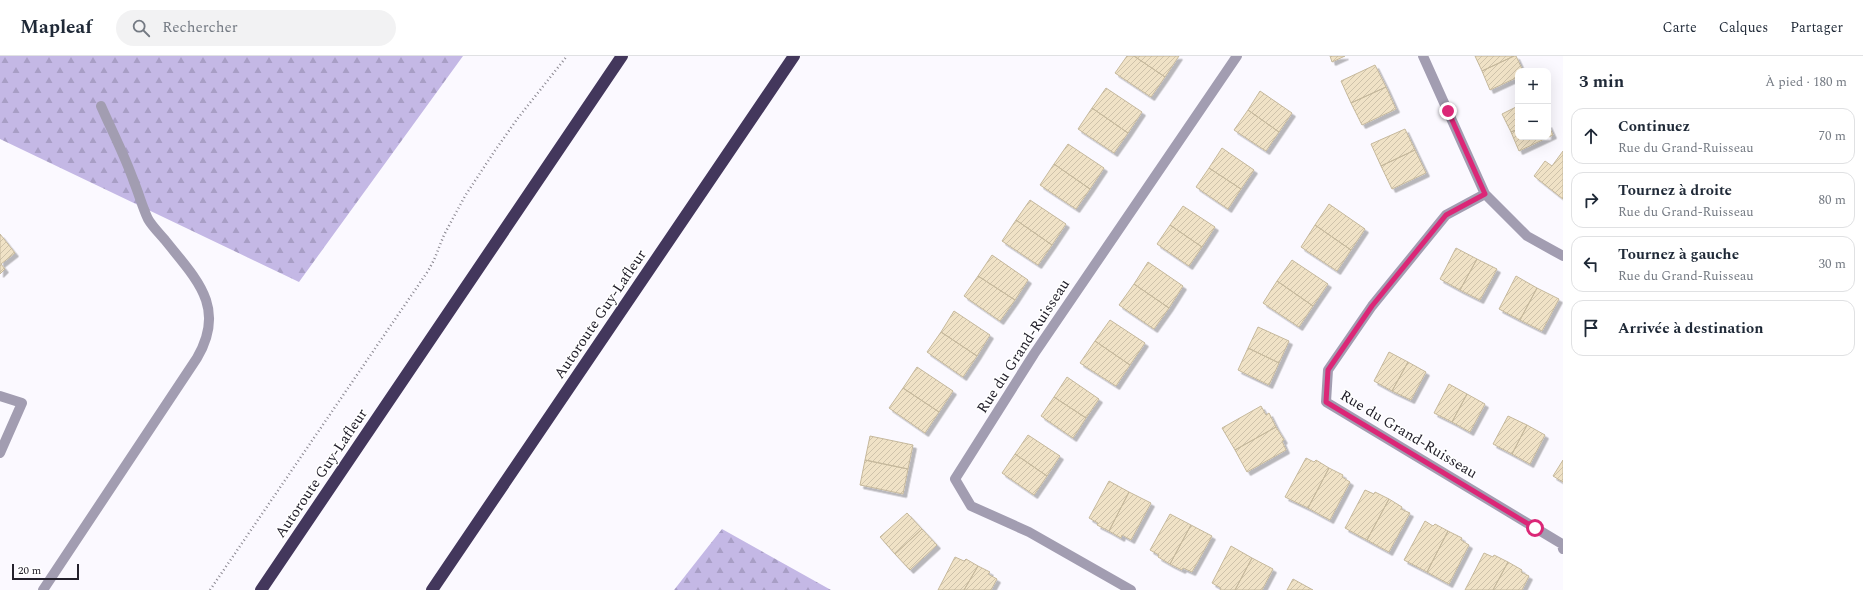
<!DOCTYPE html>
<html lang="fr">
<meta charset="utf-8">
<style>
:root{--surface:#fff;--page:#f2f2f3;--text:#1f2937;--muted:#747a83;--line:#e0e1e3}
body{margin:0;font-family:Spectral,serif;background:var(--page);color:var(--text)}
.controls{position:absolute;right:12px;top:12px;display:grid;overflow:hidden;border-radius:8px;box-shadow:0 4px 16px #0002}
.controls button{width:36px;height:36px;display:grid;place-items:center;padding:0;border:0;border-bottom:1px solid var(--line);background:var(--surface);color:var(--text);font:20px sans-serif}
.scale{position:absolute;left:12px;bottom:10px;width:67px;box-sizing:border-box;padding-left:4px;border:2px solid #24212c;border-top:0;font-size:11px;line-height:14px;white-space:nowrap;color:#24212c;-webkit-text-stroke:3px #fff;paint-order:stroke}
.stop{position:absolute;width:12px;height:12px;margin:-9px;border:3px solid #db2777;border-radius:50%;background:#fff}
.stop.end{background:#db2777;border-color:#fff;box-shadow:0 1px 4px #0008}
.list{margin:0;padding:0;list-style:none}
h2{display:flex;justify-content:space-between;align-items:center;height:52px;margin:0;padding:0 16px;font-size:17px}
h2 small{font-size:13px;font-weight:400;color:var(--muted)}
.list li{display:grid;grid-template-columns:26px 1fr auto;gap:12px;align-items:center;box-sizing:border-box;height:56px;margin:0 8px 8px;padding:0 8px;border:1px solid var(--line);border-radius:12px}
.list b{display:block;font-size:15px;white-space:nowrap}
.list p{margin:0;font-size:13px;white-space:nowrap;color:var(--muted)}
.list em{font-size:13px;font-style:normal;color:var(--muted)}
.icon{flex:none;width:22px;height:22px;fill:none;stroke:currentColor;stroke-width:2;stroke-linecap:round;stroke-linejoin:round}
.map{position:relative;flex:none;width:1563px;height:534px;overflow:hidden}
header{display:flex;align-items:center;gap:24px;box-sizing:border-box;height:56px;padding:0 20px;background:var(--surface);border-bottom:1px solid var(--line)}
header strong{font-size:19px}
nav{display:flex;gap:22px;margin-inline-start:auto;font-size:14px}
.search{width:280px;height:36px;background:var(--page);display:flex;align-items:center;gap:10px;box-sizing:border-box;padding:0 14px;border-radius:22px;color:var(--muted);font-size:15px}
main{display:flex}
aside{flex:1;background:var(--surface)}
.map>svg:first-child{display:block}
.forest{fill:url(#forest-firs)}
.building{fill:url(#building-hatch);stroke:#c5b89c;filter:url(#shadow)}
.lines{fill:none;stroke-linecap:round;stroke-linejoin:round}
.path{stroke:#89868f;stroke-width:2.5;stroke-dasharray:1 3;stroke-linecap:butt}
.minor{stroke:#a29db1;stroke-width:10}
.highway{stroke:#43375c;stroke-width:12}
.route{stroke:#db2777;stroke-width:5}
.labels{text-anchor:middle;stroke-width:3;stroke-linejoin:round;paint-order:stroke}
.street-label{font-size:15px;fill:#24212c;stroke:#fff}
</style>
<header>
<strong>Mapleaf</strong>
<div class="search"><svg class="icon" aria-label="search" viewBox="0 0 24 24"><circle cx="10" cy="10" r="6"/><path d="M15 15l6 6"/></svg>Rechercher</div>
<nav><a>Carte</a><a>Calques</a><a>Partager</a></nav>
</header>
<main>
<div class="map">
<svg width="1563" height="534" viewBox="0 0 1563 534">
<defs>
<pattern id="forest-firs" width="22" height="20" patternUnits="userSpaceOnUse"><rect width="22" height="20" fill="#c4b8e5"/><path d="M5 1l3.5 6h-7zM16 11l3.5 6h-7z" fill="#a89ec5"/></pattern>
<pattern id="building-hatch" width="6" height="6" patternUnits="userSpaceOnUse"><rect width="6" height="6" fill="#f0e2c6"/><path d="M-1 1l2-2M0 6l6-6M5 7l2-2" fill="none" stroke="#cec2aa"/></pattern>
<filter id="shadow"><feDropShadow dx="3.5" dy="3.5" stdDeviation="0" flood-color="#0004"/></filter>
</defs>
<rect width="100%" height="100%" fill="#fbf9ff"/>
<!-- forest -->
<path class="forest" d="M 0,0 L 463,0 L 299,226 L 0,83 Z
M 722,473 L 831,534 L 674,534 Z"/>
<!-- building -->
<path class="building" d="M 1127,0 L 1134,0 L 1165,21 L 1151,41 L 1115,17 Z
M 1134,0 L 1179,0 L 1165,21 Z
M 1330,0 L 1345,0 L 1332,6 Z
M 1475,0 L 1514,0 L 1482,15 Z
M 1514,0 L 1516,0 L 1523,15 L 1518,15 L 1518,21 L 1490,34 L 1482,15 Z
M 1375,9 L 1386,31 L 1351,47 L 1341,25 Z
M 1386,31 L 1396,53 L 1362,69 L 1351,47 Z
M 1106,32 L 1142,56 L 1128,77 L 1092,52 Z
M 1260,35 L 1292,57 L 1279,76 L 1248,54 Z
M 1518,50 L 1518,73 L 1511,76 L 1502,58 Z
M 1092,52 L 1128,77 L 1114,97 L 1078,73 Z
M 1248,54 L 1279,76 L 1266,95 L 1234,74 Z
M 1548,68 L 1553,79 L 1519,95 L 1511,76 L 1518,73 L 1518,81 L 1548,81 Z
M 1405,73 L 1415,94 L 1381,110 L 1371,88 Z
M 1068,88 L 1104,112 L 1090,133 L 1054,108 Z
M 1222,92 L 1254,114 L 1241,133 L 1209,112 Z
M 1415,94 L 1426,117 L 1392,133 L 1381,110 Z
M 1563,95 L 1563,143 L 1534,120 L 1545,105 L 1552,110 Z
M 1054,108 L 1090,133 L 1076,153 L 1040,129 Z
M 1209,112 L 1241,133 L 1228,153 L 1196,131 Z
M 1030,144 L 1066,168 L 1052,189 L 1016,164 Z
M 1329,148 L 1365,173 L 1351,194 L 1315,169 Z
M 1183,150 L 1215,171 L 1202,191 L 1170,169 Z
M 1016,164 L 1052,189 L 1038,209 L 1002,185 Z
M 1170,169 L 1202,191 L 1189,210 L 1157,188 Z
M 1315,169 L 1351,194 L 1337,215 L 1301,191 Z
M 0,178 L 15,197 L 1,208 L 5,213 L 0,218 Z
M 1456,192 L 1477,203 L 1460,234 L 1440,223 Z
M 992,199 L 1028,224 L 1015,244 L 978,220 Z
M 1477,203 L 1497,213 L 1480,244 L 1460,234 Z
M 1292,204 L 1328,228 L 1313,250 L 1277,225 Z
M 1148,206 L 1183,230 L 1169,252 L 1134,228 Z
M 978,220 L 1015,244 L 1000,265 L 964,240 Z
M 1516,220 L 1537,232 L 1520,264 L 1499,253 Z
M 1277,225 L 1313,250 L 1299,271 L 1263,247 Z
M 1134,228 L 1169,252 L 1154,273 L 1119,249 Z
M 1537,232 L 1559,243 L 1542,275 L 1520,264 Z
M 954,255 L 990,279 L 977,300 L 941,276 Z
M 1110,264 L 1145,287 L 1130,309 L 1095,285 Z
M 1258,271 L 1289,285 L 1279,307 L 1248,292 Z
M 941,276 L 977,300 L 963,321 L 927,296 Z
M 1095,285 L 1130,309 L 1116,330 L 1080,307 Z
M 1248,292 L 1279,307 L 1269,329 L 1238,314 Z
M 1389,296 L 1408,306 L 1392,335 L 1374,325 Z
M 1408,306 L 1426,316 L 1411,344 L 1392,335 Z
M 917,311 L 953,335 L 939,356 L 903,332 Z
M 1067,321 L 1099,343 L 1086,362 L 1054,341 Z
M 1449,328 L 1467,338 L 1452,366 L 1434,357 Z
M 903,332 L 939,356 L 925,377 L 889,352 Z
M 1467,338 L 1485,348 L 1470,376 L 1452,366 Z
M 1054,341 L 1086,362 L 1073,382 L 1041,360 Z
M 1261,350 L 1266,359 L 1269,357 L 1276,371 L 1235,394 L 1222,372 Z
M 1508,360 L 1527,369 L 1512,398 L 1493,388 Z
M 1527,369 L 1545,379 L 1530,408 L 1512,398 Z
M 1276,371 L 1284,384 L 1282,385 L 1286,394 L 1247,416 L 1235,394 Z
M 1028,379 L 1060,400 L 1047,420 L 1015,398 Z
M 870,380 L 913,389 L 908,413 L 865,404 Z
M 1015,398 L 1047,420 L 1034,439 L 1002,417 Z
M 1306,402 L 1314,406 L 1316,404 L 1329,412 L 1308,452 L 1285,441 Z
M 865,404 L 908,413 L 903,438 L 860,429 Z
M 1563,404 L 1563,426 L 1553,420 Z
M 1329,412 L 1343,419 L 1342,421 L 1350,426 L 1330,464 L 1308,452 Z
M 1109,425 L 1129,436 L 1109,475 L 1097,469 L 1098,467 L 1089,462 Z
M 1365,434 L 1374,438 L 1375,436 L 1389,443 L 1367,484 L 1345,472 Z
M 1129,436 L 1151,447 L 1131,484 L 1122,479 L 1121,482 L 1109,475 Z
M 1389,443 L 1402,451 L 1401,453 L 1410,457 L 1389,496 L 1367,484 Z
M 907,457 L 922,473 L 895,498 L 880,481 Z
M 1170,458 L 1191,469 L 1170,508 L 1158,501 L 1159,499 L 1150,494 Z
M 1425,465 L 1433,470 L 1435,468 L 1448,475 L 1427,516 L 1404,504 Z
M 1191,469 L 1212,480 L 1192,516 L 1183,512 L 1182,514 L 1170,508 Z
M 922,473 L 937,489 L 910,514 L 895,498 Z
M 1448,475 L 1462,482 L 1461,484 L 1469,489 L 1449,528 L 1427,516 Z
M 1231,490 L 1252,502 L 1235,534 L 1220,534 L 1221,532 L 1212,527 Z
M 1484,497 L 1493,501 L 1494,499 L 1508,506 L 1493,534 L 1465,534 Z
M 955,501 L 964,505 L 966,503 L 978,510 L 964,534 L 938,534 Z
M 1252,502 L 1273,513 L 1262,534 L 1235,534 Z
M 1508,506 L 1522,514 L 1521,516 L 1529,520 L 1522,534 L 1493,534 Z
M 978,510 L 990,516 L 988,518 L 997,523 L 991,534 L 964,534 Z
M 1293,523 L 1313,534 L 1287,534 Z"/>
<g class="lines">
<!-- path -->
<path class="path" d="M 210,534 L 428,215 L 434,204 L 444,179 L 465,140 L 496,93 L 518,62 L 567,0"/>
<!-- minor -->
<path class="minor" d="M 1423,0 L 1485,138 L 1527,180 L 1563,200
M 1485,138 L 1446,159 L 1372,250 L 1328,314 L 1326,346 L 1562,488 L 1563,493
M 0,340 L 22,347 L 0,397
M 43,534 L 197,302 C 227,251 196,223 165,184 C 159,177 152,170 148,163 C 142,150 139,138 134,126 C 125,100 112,75 101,50
M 1131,534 L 1029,476 L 971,450 L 955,423 L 1034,298 L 1237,0"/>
<!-- highway -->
<path class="highway" d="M 261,534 L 622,0
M 432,534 L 794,0"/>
</g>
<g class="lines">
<!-- route -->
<path class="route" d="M 1448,55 L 1485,138 L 1446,159 L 1372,250 L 1328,314 L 1326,346 L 1535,472"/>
</g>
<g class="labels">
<!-- street labels -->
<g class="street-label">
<text transform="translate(600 258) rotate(-56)" y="5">Autoroute Guy-Lafleur</text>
<text transform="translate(1023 290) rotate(-57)" y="5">Rue du Grand-Ruisseau</text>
<text transform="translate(1409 378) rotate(31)" y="5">Rue du Grand-Ruisseau</text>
<text transform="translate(321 417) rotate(-56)" y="5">Autoroute Guy-Lafleur</text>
</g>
</g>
</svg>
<div class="controls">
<button>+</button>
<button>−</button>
</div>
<div class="scale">20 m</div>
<div class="stop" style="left:1535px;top:472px"></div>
<div class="stop end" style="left:1448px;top:55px"></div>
</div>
<aside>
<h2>3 min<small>À pied · 180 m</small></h2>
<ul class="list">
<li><svg class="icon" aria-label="ahead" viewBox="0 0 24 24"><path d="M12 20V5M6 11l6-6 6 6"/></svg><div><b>Continuez</b><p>Rue du Grand-Ruisseau</p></div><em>70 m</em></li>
<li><svg class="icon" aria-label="right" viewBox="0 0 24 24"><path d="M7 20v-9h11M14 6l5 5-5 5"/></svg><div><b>Tournez à droite</b><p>Rue du Grand-Ruisseau</p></div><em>80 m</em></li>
<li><svg class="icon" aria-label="left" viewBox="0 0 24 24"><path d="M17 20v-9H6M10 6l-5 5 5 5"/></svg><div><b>Tournez à gauche</b><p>Rue du Grand-Ruisseau</p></div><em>30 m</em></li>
<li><svg class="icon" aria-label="arrive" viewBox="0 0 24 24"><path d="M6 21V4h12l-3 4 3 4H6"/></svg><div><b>Arrivée à destination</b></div></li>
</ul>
</aside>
</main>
